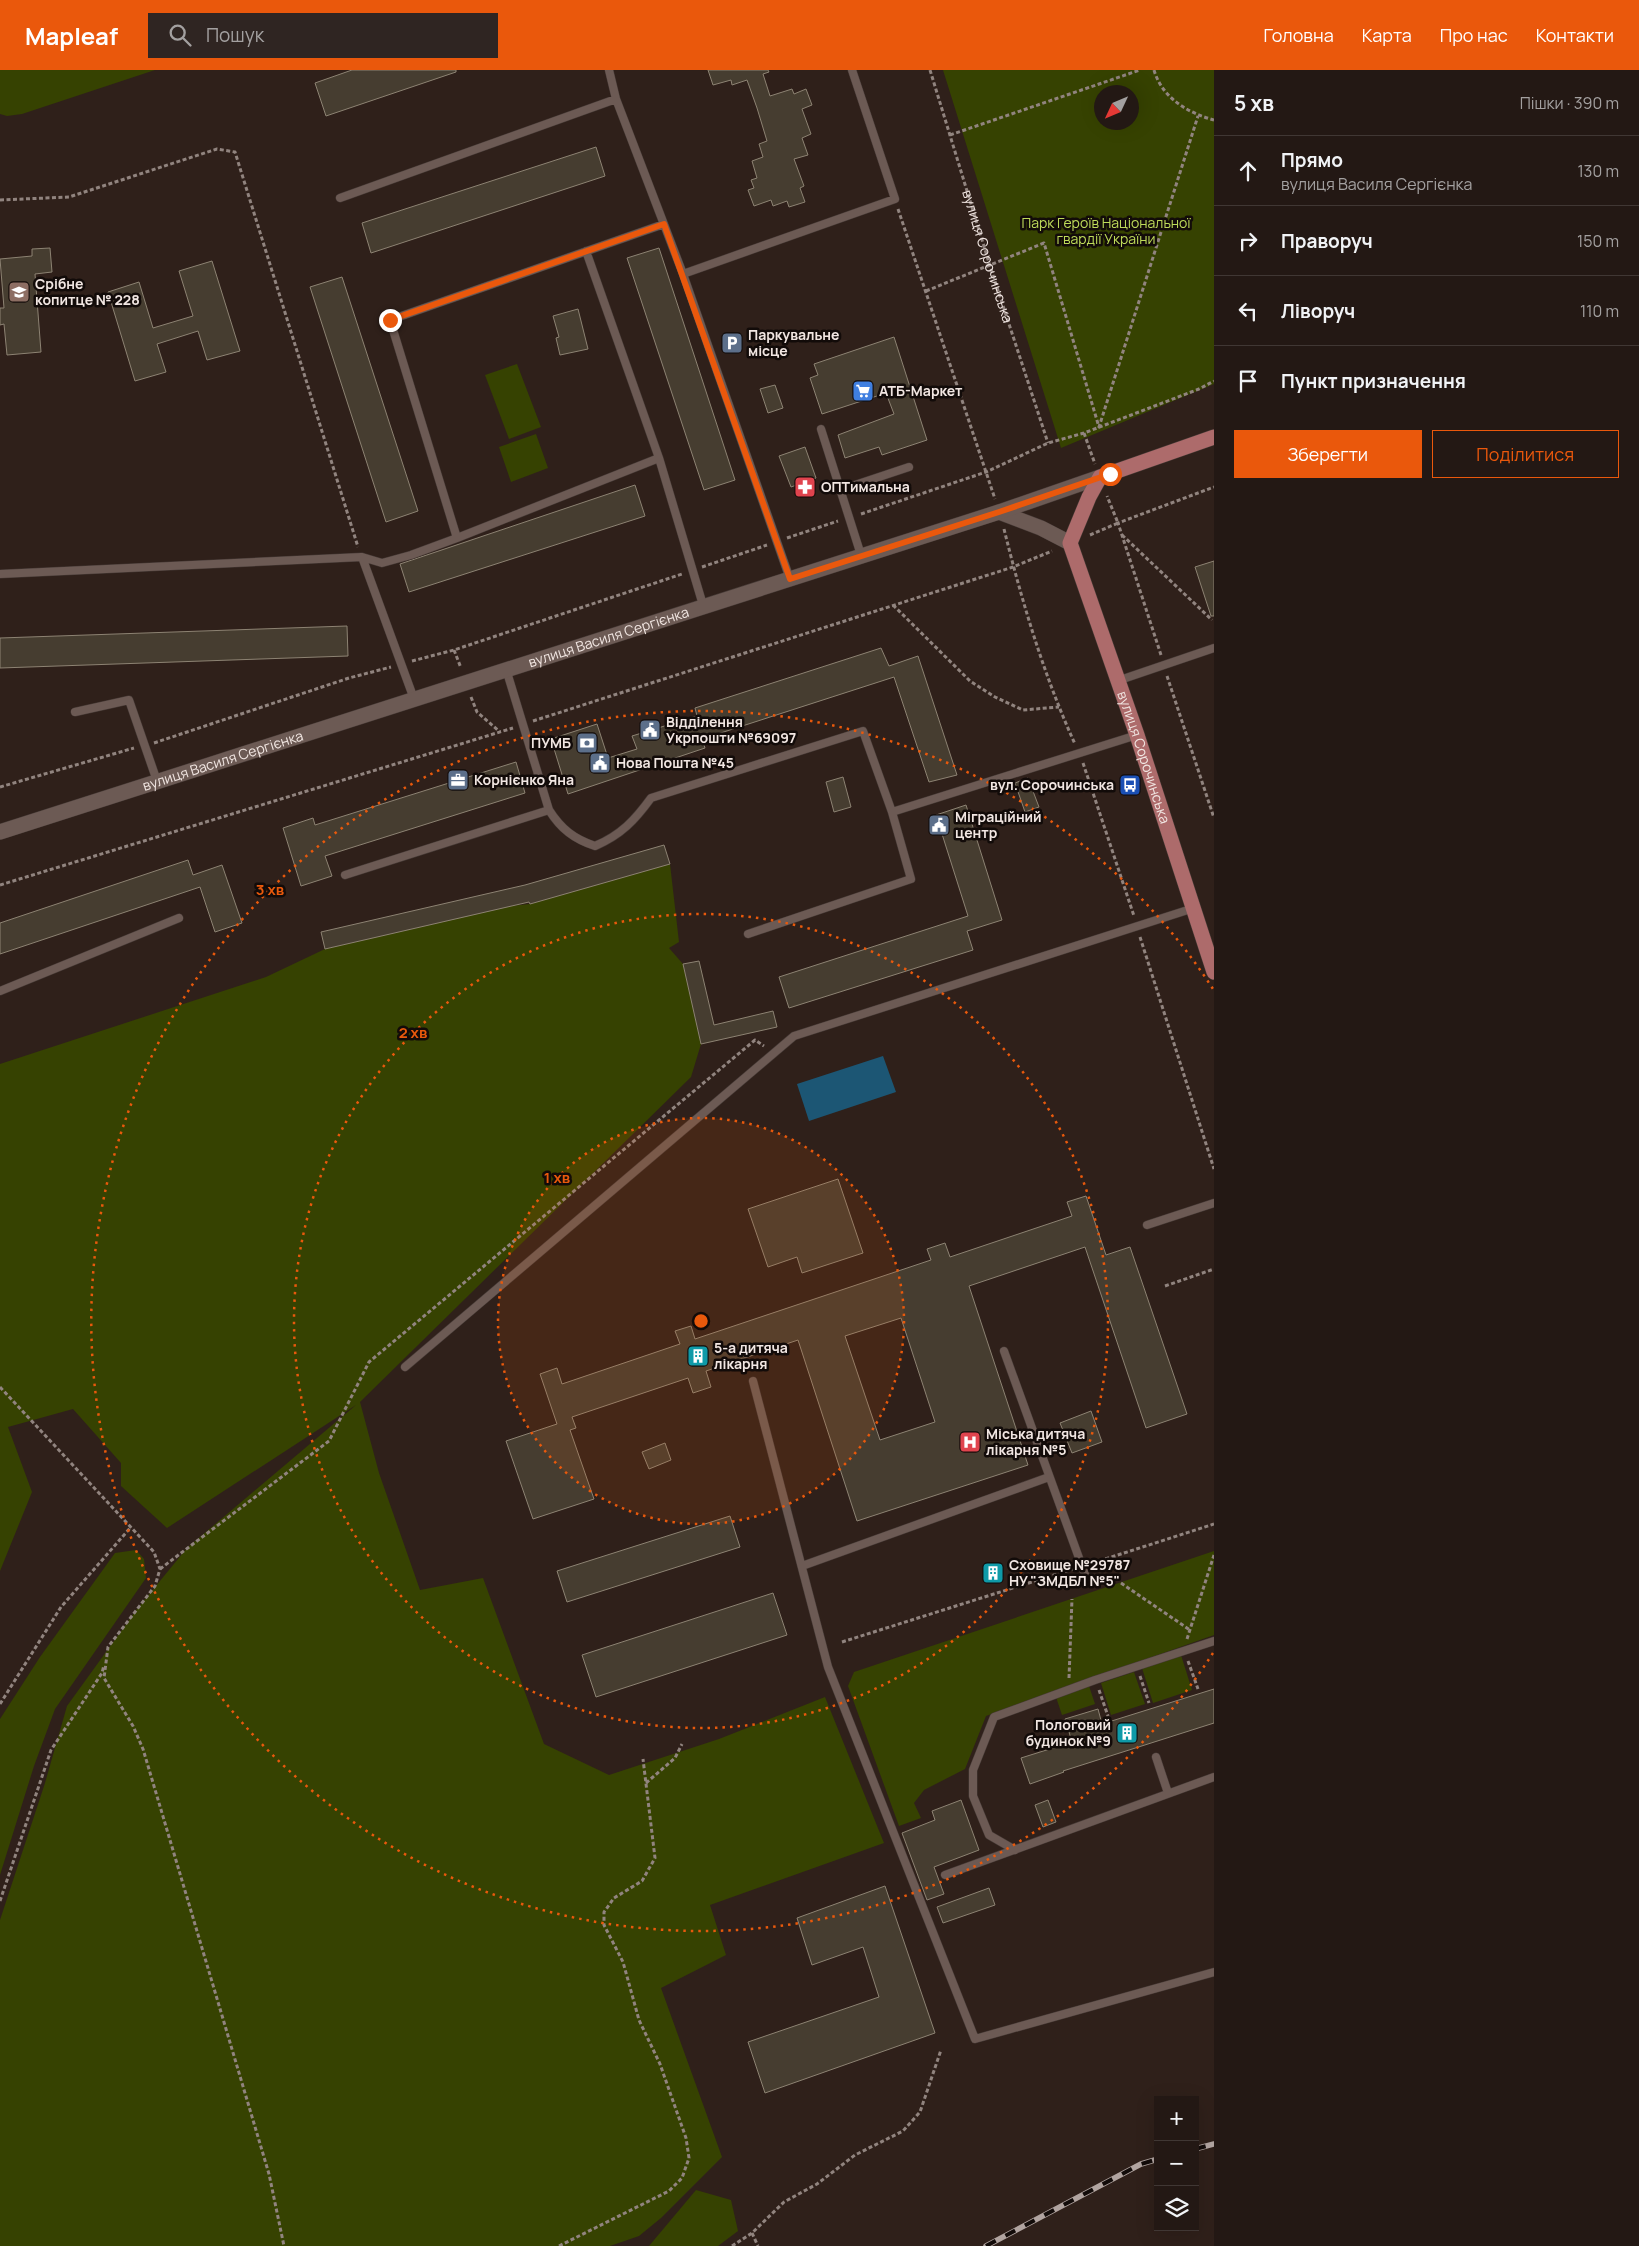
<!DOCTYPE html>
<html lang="uk">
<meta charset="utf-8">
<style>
:root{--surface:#231814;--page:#2f2522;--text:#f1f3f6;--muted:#a3a0a0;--line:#403734;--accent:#ea580c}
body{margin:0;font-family:Manrope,sans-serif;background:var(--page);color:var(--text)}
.controls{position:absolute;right:15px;bottom:15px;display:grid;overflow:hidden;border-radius:0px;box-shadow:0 5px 20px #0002}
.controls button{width:45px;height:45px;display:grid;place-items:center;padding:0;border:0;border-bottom:1px solid var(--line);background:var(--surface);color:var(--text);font:25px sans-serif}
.compass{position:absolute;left:1094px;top:15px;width:45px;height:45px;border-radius:50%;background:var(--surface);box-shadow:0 5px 20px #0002;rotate:226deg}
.stop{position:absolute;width:15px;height:15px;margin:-11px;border:4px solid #ea580c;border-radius:50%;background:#fff}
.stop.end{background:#ea580c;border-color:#fff;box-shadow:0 1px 5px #0008}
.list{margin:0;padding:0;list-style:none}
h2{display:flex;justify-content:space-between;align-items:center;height:65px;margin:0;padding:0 20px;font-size:21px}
h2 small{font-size:16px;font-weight:400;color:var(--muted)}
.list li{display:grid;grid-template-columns:32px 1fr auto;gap:15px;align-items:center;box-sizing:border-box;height:70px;padding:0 20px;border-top:1px solid var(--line)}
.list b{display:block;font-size:19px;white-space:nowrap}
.list p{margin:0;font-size:16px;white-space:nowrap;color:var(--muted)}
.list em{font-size:16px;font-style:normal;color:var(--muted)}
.actions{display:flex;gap:10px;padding:15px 20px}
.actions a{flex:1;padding:11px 0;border:1px solid var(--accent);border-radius:0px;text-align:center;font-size:18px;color:var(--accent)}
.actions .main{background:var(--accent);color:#fff}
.icon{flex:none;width:28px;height:28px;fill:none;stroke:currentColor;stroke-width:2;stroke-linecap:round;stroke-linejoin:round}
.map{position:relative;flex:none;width:1214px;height:2176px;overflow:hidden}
header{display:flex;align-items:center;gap:30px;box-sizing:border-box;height:70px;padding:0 25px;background:var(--accent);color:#fff}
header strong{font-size:24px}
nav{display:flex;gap:28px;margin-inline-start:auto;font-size:18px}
.search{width:350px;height:45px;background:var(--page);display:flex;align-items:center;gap:12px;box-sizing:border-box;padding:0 18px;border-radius:0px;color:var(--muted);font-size:19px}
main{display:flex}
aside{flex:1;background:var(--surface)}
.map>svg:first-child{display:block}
.green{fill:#364201;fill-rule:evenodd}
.water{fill:#1c5674}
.building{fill:#463d30;stroke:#8d8373;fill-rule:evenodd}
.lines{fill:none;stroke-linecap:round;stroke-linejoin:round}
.service-casing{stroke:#463a36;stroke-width:9}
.secondary-casing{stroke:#463a36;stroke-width:16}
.primary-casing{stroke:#463a36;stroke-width:16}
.path{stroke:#91847f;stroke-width:3;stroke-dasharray:4 2.5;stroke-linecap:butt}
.service{stroke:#6c5a54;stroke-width:8}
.secondary{stroke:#6c5a54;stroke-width:15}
.primary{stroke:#ad6b6b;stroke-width:15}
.rail-casing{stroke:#b1a4a0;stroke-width:5.5}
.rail{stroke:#120b09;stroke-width:4;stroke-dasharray:11;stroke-linecap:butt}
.route{stroke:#ea580c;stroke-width:6}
.ring{fill:none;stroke:#e8590c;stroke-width:2.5;stroke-dasharray:2.5 5}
.labels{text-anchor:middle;stroke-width:5;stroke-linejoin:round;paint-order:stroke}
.park-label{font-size:14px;fill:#bedb5a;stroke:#120b09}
.street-label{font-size:14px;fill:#f1e6e2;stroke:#120b09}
.poi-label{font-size:14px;font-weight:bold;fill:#f1e6e2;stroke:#120b09;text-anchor:start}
.centre{fill:#e8590c;stroke:#120b09;stroke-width:2.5}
.ring-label{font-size:15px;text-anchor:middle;font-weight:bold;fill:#e8590c;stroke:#120b09;stroke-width:5;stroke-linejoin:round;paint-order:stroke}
</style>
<header>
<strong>Mapleaf</strong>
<div class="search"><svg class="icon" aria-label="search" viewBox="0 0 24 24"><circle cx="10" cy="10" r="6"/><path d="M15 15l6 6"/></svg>Пошук</div>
<nav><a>Головна</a><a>Карта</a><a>Про нас</a><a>Контакти</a></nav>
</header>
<main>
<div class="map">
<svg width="1214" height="2176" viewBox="0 0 1214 2176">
<rect width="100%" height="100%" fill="#2f201a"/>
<!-- green -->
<path class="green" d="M 0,0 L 155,0 L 22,44 L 7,46 L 0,44 Z
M 943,0 L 1214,0 L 1214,314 L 1061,378 ZM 1102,22 L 1132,22 L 1132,52 L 1102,52 Z
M 517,294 L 541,357 L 509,369 L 485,305 Z
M 536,364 L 548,398 L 511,412 L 499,377 Z
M 670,794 L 679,872 L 669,878 L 683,894 L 701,974 L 691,1007 L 360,1332 L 379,1403 L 420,1520 L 483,1508 L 544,1674 L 609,1705 L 719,1669 L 825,1627 L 884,1773 L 710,1835 L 726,1885 L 661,1918 L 722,2087 L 661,2148 L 639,2166 L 610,2176 L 0,2176 L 0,1850 L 45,1713 L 67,1636 L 137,1539 L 187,1478 L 356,1335 L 167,1458 L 121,1416 L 121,1393 L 73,1339 L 8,1357 L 32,1422 L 0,1501 L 0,994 L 266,907 L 325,879 L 510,836 L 530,834 Z
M 136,1480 L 144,1489 L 146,1508 L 55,1639 L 34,1696 L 0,1805 L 0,1649 L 40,1587 L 115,1483 Z
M 1214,1481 L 1214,1565 L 986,1646 L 965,1699 L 924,1720 L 914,1733 L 921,1748 L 899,1756 L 848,1616 L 854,1602 Z
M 1181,1585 L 1192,1620 L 1153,1633 L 1142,1598 Z
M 1134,1602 L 1145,1634 L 1111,1645 L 1101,1613 Z
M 1089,1616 L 1095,1634 L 1062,1645 L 1056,1627 Z
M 696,2120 L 731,2130 L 738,2161 L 718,2176 L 649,2176 Z"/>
<!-- water -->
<path class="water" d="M 883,986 L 896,1022 L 809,1051 L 797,1014 Z"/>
<!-- building -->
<path class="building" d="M 352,0 L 456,0 L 456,2 L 326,46 L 315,13 Z
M 708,0 L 768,0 L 769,2 L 763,4 L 770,26 L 792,19 L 794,24 L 806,19 L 812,35 L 802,39 L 811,64 L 802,68 L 808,85 L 794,89 L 804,116 L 800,118 L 805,132 L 789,137 L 787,131 L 773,136 L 771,130 L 754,136 L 748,120 L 754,118 L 751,110 L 757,108 L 752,91 L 763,87 L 759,74 L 767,71 L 757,38 L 747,10 L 732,15 L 731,10 L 713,15 Z
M 596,77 L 605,106 L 371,183 L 362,153 Z
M 50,178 L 52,202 L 35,204 L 41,282 L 7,285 L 4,254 L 0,255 L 0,238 L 4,238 L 0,189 L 32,186 L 32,179 Z
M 659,178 L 735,410 L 704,420 L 627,188 Z
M 212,191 L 240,281 L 207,290 L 198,261 L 157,274 L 166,302 L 135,311 L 108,222 L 139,212 L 153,258 L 193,246 L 179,201 Z
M 342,207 L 418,441 L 386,452 L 310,217 Z
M 578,239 L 588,279 L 560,285 L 556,268 L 559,267 L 553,246 Z
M 894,267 L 927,370 L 882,385 L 879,377 L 845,388 L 838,365 L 894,344 L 886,323 L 822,344 L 810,308 L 818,305 L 814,294 Z
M 775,315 L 783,338 L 768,343 L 760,319 Z
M 805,377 L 816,408 L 791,417 L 779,386 Z
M 635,415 L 645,446 L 409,522 L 400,494 Z
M 1214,491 L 1214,546 L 1211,546 L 1195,497 Z
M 347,556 L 348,586 L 0,598 L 0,568 Z
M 881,578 L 889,596 L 918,586 L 957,705 L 929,712 L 894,607 L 702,669 L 705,678 L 568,724 L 551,669 L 597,654 L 608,688 L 637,679 L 632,666 L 697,646 L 695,638 Z
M 516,692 L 525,723 L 325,786 L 332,806 L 301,816 L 283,758 L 313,748 L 315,755 Z
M 843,707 L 851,737 L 834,742 L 826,712 Z
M 1028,708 L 1039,737 L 1025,742 L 1015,713 Z
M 966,735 L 1002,850 L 967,861 L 973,880 L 789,938 L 779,907 L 968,846 L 936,745 Z
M 664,775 L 670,794 L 530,834 L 529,832 L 325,879 L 321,862 L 525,815 Z
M 188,790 L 193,805 L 222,795 L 242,853 L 215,862 L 200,817 L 0,884 L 0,853 Z
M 699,891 L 714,955 L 773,941 L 777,957 L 701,974 L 683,894 Z
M 838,1109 L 863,1183 L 802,1203 L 797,1187 L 768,1197 L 748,1139 Z
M 1086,1126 L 1106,1185 L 1130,1177 L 1187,1344 L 1146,1358 L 1085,1177 L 969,1216 L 1028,1395 L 857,1451 L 798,1270 L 706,1301 L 711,1317 L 693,1323 L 688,1308 L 572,1347 L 576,1358 L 570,1360 L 594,1429 L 533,1449 L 506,1371 L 557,1354 L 540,1304 L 557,1298 L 562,1314 L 680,1274 L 675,1261 L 691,1256 L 695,1269 L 931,1190 L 927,1179 L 945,1173 L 950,1187 L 1072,1146 L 1067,1132 ZM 901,1248 L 935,1352 L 880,1370 L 845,1266 Z
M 1091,1341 L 1102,1372 L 1072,1383 L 1060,1353 Z
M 665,1373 L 671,1390 L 649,1399 L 642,1382 Z
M 730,1446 L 740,1477 L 567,1532 L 557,1501 Z
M 773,1523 L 787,1565 L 596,1627 L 582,1585 Z
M 1214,1619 L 1214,1653 L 1063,1701 L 1064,1702 L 1030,1714 L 1021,1688 L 1072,1672 L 1065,1649 L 1098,1639 L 1102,1654 Z
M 961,1730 L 979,1780 L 934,1797 L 944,1824 L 927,1830 L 902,1763 L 935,1750 L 932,1741 Z
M 1048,1730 L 1056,1752 L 1043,1757 L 1035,1735 Z
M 885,1816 L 935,1963 L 765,2023 L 748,1972 L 879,1927 L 863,1877 L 812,1895 L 797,1848 Z
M 989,1818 L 995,1835 L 943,1853 L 937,1837 Z"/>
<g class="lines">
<!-- service casing -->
<g class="service-casing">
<path id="service" d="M 609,0 L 616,29 L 683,204 L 790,509
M 340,128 L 616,29
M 586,181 L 659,388 L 457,468 L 390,250 L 664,154
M 683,204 L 895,129 L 852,0
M 821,359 L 861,485
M 659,388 L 703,535
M 840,420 L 909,397
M 362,487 L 382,493 L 411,485 L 457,468
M 0,504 L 362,487 L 414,629
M 1117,611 L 1214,578
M 75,642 L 129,630 L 157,711
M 549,740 C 561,759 574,769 595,776 C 621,765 635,750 651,728 L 863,661 L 892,742 L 1137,665
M 345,805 L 549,740 L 506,599
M 748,864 L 911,809 L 892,742
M 0,921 L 179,848
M 1147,1155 L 1214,1133
M 1004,1281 L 1087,1510
M 405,1297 L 794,966 L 1194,838
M 753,1311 L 828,1597 L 975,1969 L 1214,1902
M 802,1496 L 1049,1407
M 1156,1687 L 1168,1723
M 1015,1780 L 989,1765 L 973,1726 L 973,1700 L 994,1647 L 1095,1610 L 1214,1571
M 945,1805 L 1214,1707"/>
</g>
<!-- secondary casing -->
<g class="secondary-casing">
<g id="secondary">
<path d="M 999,442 L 1041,458 L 1070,473"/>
<path id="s2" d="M 0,762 L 999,442 L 1100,407"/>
</g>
</g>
<!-- primary casing -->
<g class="primary-casing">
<g id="primary">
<path id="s3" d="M 1214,367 L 1100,407 L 1089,427 L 1070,473 L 1137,665 L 1214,902"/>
</g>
</g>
<!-- path -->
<g class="path">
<path id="s1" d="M 930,0 L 990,196 L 1048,373"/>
<path d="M 1154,0 C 1162,28 1188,43 1214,50"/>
<path d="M 950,65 L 1140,0"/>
<path d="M 0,130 L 69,127 L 217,79 L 235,82 L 358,477"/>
<path d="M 898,139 L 995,429"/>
<path d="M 926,221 L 1044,173 L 1099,357 L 1198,46"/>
<path d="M 1084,363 L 1095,394"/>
<path d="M 861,444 L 986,402 L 1048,373 L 1084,363 L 1199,319 L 1214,311"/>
<path d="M 1004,459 C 1022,532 1044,606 1075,674"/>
<path d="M 1090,465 L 1118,453 L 1107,426"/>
<path d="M 1122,465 L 1212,550"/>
<path d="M 787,468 L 838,451"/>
<path d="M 702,497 L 767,475"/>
<path d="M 893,535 L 970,611 L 995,627 L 1023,640 L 1059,637"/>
<path d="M 454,580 L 461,598"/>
<path d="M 1161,585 L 1118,453 L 1214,417"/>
<path d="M 412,591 L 454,580 L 682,504"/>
<path d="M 1167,606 L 1214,748"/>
<path d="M 471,627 L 477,642 L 500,662"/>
<path d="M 533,651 L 1013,497 L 1052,481"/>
<path d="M 154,673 L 349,608 L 391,597"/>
<path d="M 1083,693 L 1134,846"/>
<path d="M 0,717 L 134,678"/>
<path d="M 0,815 L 513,658"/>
<path d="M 1140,867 L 1214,1099"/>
<path d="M 1165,1216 L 1214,1199"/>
<path d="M 0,1317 L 154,1482 L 160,1499 L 155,1516 L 108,1577 L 104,1608 L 133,1656 L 143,1679 L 269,2104 L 284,2176"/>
<path d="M 1093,1493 L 1214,1454"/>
<path d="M 160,1499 L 329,1371 L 369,1292 L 755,970 L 764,976"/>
<path d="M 1121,1513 L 1190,1560"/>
<path d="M 1187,1569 L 1214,1485"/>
<path d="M 842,1572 L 1073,1499"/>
<path d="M 1188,1591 L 1198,1619"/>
<path d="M 1140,1606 L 1149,1633"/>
<path d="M 1069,1608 L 1072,1529"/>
<path d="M 1099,1620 L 1108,1646"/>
<path d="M 0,1634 L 61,1537 L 131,1457"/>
<path d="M 646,1713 L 675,1688 L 682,1674"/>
<path d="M 0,1831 L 51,1680 L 102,1603 L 104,1595"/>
<path d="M 752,2163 L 758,2176"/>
<path d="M 559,2176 L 669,2121 L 682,2108 L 689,2088 L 686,2068 L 660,1994 L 639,1950 L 623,1892 L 604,1855 L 604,1842 L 614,1828 L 642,1811 L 655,1788 L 643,1689"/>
<path d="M 732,2176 L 752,2163 L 784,2132 L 817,2114 L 855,2085 L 903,2061 L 920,2042 L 941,1980"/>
</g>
<!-- service -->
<use href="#service" class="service"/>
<!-- secondary -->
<use href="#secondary" class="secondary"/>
<!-- primary -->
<use href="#primary" class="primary"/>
<!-- rail casing -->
<g class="rail-casing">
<path id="rail" d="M 1195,2079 L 1214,2074
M 986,2176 L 1141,2094 L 1158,2089"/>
</g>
<!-- rail -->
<use href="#rail" class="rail"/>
</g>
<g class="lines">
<!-- route -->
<path class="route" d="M 390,250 L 664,154 L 790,509 L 999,442 L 1110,404"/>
</g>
<!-- distance rings -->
<circle cx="701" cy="1251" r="203" fill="#e8590c" fill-opacity=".12"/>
<g class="ring">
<circle cx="701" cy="1251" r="203"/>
<circle cx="701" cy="1251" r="407"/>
<path d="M1213 1583A610 610 0 1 1 1213 919"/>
</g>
<!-- icons -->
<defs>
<g id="school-square" transform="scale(1.125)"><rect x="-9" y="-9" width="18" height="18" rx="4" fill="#8d6e63" stroke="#120b09"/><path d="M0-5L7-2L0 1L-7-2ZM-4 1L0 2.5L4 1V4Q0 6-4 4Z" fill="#fff"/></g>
<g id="parking-square" transform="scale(1.125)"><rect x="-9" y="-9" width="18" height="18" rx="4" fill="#5c6f8a" stroke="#120b09"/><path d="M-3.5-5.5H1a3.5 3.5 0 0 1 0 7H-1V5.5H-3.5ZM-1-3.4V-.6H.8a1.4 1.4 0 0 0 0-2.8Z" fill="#fff"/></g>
<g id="supermarket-square" transform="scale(1.125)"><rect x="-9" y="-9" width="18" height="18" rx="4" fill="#3f7fe0" stroke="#120b09"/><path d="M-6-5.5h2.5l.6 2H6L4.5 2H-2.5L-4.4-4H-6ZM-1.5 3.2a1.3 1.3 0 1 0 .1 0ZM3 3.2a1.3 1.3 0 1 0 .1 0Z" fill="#fff"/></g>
<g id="pharmacy-square" transform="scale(1.125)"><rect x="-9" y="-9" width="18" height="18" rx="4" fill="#e0444e" stroke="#120b09"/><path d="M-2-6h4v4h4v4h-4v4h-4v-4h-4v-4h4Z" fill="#fff"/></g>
<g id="civic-square" transform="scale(1.125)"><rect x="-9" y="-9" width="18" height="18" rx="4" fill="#5c6f8a" stroke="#120b09"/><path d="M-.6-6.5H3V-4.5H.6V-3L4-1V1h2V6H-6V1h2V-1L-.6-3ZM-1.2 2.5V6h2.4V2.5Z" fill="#fff"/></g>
<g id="bank-square" transform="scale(1.125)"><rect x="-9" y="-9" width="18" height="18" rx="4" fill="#5c6f8a" stroke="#120b09"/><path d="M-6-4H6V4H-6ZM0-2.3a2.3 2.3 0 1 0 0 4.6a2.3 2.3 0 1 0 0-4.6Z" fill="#fff"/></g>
<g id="office-square" transform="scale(1.125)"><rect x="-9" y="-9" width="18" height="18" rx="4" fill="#5c6f8a" stroke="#120b09"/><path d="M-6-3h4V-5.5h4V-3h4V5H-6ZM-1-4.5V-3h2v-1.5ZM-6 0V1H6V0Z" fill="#fff"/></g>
<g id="bus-square" transform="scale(1.125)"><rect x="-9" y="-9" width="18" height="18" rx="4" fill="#1a4fb4" stroke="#120b09"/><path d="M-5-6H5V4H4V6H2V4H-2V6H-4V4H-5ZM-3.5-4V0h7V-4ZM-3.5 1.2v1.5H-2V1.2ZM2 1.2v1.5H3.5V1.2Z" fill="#fff"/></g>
<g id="building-square" transform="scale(1.125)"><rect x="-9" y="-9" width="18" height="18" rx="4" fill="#0f9aa8" stroke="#120b09"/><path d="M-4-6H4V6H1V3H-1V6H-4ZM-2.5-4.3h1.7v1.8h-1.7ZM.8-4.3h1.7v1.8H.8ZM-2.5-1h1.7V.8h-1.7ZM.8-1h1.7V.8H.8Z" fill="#fff"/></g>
<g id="hospital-square" transform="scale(1.125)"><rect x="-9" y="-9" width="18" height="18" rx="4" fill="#e0444e" stroke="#120b09"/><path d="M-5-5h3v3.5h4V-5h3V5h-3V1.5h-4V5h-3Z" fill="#fff"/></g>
</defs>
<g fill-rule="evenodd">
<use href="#school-square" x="19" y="222"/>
<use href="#parking-square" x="732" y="273"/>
<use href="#supermarket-square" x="863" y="321"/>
<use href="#pharmacy-square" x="805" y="417"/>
<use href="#civic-square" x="650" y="660"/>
<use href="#bank-square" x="587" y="673"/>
<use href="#civic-square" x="600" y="693"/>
<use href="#office-square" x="458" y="710"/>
<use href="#bus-square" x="1130" y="715"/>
<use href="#civic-square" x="939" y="755"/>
<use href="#building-square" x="698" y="1286"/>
<use href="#hospital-square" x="970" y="1372"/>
<use href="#building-square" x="993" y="1503"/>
<use href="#building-square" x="1127" y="1663"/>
</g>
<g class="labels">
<!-- park labels -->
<g class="park-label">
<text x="1106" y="158">Парк Героїв Національної<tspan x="1106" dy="16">гвардії України</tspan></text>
</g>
<!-- street labels -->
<g class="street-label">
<text dy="5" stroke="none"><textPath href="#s1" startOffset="195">вулиця Сорочинська</textPath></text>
<text dy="5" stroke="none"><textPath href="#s2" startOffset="639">вулиця Василя Сергієнка</textPath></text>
<text dy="5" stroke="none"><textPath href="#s3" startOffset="420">вулиця Сорочинська</textPath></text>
<text dy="5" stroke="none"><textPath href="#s2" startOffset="234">вулиця Василя Сергієнка</textPath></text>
</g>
<!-- poi labels -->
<g class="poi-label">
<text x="35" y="219">Срібне<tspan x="35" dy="16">копитце № 228</tspan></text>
<text x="748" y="270">Паркувальне<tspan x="748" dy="16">місце</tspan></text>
<text x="879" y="326">АТБ-Маркет</text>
<text x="821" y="422">ОПТимальна</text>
<text x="666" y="657">Відділення<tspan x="666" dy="16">Укрпошти №69097</tspan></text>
<text x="571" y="678" text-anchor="end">ПУМБ</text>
<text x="616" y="698">Нова Пошта №45</text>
<text x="474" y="715">Корнієнко Яна</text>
<text x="1114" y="720" text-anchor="end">вул. Сорочинська</text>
<text x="955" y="752">Міграційний<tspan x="955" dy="16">центр</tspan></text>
<text x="714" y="1283">5-а дитяча<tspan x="714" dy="16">лікарня</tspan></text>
<text x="986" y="1369">Міська дитяча<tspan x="986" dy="16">лікарня №5</tspan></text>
<text x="1009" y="1500">Сховище №29787<tspan x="1009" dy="16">НУ "ЗМДБЛ №5"</tspan></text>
<text x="1111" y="1660" text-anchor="end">Пологовий<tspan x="1111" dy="16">будинок №9</tspan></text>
</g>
</g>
<circle cx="701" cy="1251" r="8" class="centre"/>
<g class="ring-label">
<text x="270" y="825">3 хв</text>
<text x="413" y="968">2 хв</text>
<text x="557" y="1113">1 хв</text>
</g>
</svg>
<div class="controls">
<button>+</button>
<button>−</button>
<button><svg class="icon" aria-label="layers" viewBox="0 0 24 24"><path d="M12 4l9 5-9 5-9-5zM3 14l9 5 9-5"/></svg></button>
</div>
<svg class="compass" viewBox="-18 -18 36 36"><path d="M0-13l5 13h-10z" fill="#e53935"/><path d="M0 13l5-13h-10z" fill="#a3a0a0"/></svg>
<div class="stop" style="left:1110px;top:404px"></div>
<div class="stop end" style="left:390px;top:250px"></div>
</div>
<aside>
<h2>5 хв<small>Пішки · 390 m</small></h2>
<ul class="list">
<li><svg class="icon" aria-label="ahead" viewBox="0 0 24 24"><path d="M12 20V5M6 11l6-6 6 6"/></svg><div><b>Прямо</b><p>вулиця Василя Сергієнка</p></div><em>130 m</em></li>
<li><svg class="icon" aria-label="right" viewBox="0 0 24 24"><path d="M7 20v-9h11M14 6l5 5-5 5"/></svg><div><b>Праворуч</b></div><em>150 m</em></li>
<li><svg class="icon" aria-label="left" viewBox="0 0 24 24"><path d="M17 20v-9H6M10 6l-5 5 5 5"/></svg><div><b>Ліворуч</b></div><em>110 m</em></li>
<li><svg class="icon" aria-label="arrive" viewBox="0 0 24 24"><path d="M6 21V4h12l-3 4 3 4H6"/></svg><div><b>Пункт призначення</b></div></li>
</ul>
<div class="actions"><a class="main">Зберегти</a><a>Поділитися</a></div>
</aside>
</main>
